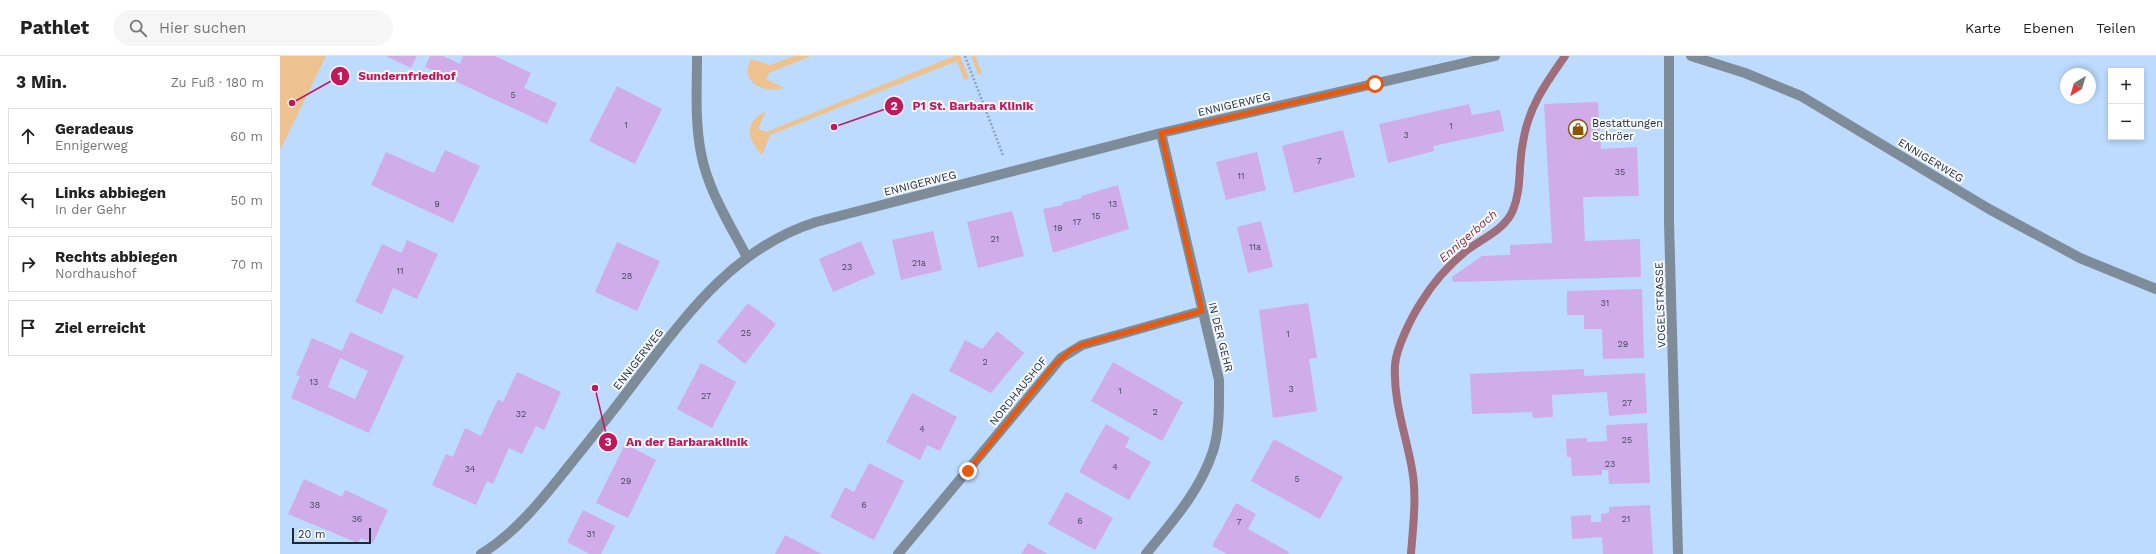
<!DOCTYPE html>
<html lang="de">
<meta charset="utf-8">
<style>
:root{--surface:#fff;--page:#f6f6f6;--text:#222;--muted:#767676;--line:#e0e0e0}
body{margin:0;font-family:"Work Sans",sans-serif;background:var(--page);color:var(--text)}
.controls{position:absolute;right:12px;top:12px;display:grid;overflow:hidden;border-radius:0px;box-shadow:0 2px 6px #0003}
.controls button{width:36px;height:36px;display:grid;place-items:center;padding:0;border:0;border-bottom:1px solid var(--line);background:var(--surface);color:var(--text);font:20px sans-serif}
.compass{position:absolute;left:1780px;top:12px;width:36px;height:36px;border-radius:50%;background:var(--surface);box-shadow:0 2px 6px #0003;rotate:218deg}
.scale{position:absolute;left:12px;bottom:10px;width:79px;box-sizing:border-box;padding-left:4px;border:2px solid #1c2835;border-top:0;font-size:11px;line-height:14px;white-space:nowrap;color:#1c2835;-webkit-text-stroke:3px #f6f9fd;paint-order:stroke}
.stop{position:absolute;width:12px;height:12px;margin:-9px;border:3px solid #ea580c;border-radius:50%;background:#fff}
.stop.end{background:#ea580c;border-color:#fff;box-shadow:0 1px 4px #0008}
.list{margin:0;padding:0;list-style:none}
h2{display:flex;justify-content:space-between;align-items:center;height:52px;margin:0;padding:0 16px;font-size:17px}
h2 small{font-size:13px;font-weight:400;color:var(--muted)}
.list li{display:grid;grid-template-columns:26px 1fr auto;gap:12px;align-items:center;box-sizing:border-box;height:56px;margin:0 8px 8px;padding:0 8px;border:1px solid var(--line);border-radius:0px}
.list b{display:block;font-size:15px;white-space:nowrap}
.list p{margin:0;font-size:13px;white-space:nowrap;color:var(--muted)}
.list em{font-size:13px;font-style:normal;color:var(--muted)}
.icon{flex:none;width:22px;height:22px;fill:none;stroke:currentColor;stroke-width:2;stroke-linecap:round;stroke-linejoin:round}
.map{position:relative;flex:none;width:1876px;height:498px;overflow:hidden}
header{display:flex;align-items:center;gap:24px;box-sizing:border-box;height:56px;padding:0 20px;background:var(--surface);border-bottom:1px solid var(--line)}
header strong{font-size:19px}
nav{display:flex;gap:22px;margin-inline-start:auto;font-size:14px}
.search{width:280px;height:36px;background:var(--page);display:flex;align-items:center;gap:10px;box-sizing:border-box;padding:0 14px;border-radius:22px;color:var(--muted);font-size:15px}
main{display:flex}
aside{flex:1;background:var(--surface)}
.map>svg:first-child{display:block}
.green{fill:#edc28f}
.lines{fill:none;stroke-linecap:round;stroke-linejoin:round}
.stream{stroke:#a06e7a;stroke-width:8}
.building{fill:#d0acea;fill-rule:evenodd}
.path{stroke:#8aa3bf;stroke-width:2.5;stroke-dasharray:2 2;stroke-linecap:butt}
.minor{stroke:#7e8b99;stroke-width:10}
.route{stroke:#ea580c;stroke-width:5}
.labels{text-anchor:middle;stroke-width:4;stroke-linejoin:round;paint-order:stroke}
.number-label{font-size:9px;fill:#494962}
.street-label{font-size:11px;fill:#1c2835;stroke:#f6f9fd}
.poi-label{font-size:11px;fill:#1c2835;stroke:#f6f9fd;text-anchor:start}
.water-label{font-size:12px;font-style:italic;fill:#8e3245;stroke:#f6f9fd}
.leader{fill:none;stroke:#c2185b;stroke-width:1.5}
.callout-dot{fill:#c2185b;stroke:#f6f9fd;stroke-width:1.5}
.mark-label{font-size:12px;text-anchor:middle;font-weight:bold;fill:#fff}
.callout-label{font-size:12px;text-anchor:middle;font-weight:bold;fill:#c2185b;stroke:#f6f9fd;stroke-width:4;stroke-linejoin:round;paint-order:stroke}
</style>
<header>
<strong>Pathlet</strong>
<div class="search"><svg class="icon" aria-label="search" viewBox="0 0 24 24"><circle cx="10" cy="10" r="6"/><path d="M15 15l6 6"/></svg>Hier suchen</div>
<nav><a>Karte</a><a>Ebenen</a><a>Teilen</a></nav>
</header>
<main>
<aside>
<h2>3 Min.<small>Zu Fuß · 180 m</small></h2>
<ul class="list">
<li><svg class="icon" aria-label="ahead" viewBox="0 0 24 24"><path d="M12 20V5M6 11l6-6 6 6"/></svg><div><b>Geradeaus</b><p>Ennigerweg</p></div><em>60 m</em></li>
<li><svg class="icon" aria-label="left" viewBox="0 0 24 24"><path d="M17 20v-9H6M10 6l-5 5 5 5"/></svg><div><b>Links abbiegen</b><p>In der Gehr</p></div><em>50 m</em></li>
<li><svg class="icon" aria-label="right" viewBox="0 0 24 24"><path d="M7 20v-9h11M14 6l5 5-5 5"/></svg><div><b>Rechts abbiegen</b><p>Nordhaushof</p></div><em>70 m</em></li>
<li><svg class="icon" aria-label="arrive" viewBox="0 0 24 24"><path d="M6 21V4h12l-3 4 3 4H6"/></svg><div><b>Ziel erreicht</b></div></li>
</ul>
</aside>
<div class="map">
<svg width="1876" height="498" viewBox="0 0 1876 498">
<rect width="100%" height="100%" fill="#bcdbfe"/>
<!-- green -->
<path class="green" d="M 0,0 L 46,0 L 0,94 Z
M 514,0 L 531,0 L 489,17 L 486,23 L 504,32 C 484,38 458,26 471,3 L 490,9 Z
M 674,0 L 680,0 L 689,22 L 684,24 L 677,5 L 490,79 L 482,99 C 467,82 463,67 486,55 L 478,73 L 486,76 Z
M 691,0 L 695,0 L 702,17 L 698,19 Z"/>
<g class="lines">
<!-- stream -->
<path class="stream" d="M 1131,498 C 1133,471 1137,440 1132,413 C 1126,379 1113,345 1115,309 C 1116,292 1132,260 1142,245 C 1153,227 1169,209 1186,195 C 1201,183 1225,174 1233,154 C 1242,132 1238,109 1243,86 C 1248,52 1266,27 1285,0"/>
</g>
<!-- building -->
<path class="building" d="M 106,0 L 137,0 L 131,12 Z
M 150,0 L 163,0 L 180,8 L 183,0 L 215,0 L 251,17 L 244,32 L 277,47 L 267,68 L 145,11 Z
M 337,30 L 382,53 L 355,108 L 309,85 Z
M 1318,46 L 1321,93 L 1357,91 L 1359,140 L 1303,141 L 1305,185 L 1360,183 L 1361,221 L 1173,226 L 1172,221 L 1202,200 L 1230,199 L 1230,189 L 1272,187 L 1264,48 Z
M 1189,48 L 1192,59 L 1220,54 L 1224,75 L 1153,90 L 1154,95 L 1108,107 L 1099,68 Z
M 1063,74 L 1075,121 L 1014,137 L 1002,90 Z
M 165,94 L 200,110 L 173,167 L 91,129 L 106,96 L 154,117 Z
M 977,96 L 986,134 L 946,144 L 936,106 Z
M 838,129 L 849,173 L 773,197 L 763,153 L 783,149 L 782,147 L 802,142 L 801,140 Z
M 732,155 L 744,200 L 698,212 L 687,166 Z
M 981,165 L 993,211 L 968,217 L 957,171 Z
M 653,175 L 662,214 L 621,224 L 612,184 Z
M 127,184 L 158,198 L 137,243 L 113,232 L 102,258 L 75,246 L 102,188 L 122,197 Z
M 581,185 L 595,218 L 553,236 L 539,203 Z
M 337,186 L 380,205 L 357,255 L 315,236 Z
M 1362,233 L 1364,302 L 1323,303 L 1322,273 L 1304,273 L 1304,259 L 1287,259 L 1287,235 Z
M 468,247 L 496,268 L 465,308 L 437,286 Z
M 1028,247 L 1037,302 L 1029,303 L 1037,355 L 993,362 L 979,254 Z
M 717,275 L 744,297 L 711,337 L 669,315 L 685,284 L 702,293 Z
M 70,276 L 124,300 L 89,377 L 11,342 L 20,320 L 16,319 L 32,282 L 62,295 ZM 60,302 L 88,315 L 75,343 L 48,331 Z
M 833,306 L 903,346 L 882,385 L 811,345 Z
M 421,307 L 456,326 L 432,372 L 397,353 Z
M 1304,313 L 1304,320 L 1365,317 L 1367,357 L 1329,360 L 1327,336 L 1272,339 L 1273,361 L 1253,362 L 1252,356 L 1192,358 L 1190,318 Z
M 237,316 L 281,336 L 264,374 L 256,370 L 242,398 L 229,392 L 213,428 L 207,425 L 196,449 L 152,429 L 166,398 L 173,401 L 185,372 L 201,380 L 218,343 L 223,346 Z
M 632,337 L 677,361 L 660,395 L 647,389 L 640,404 L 606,386 Z
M 1367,367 L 1370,427 L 1329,428 L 1328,414 L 1322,414 L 1322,419 L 1292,420 L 1291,401 L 1287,401 L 1286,383 L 1307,382 L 1307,386 L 1327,385 L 1326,369 Z
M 826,368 L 850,382 L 845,391 L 871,406 L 849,444 L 799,416 Z
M 994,383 L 1063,421 L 1040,463 L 971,425 Z
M 345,388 L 376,404 L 348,462 L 316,447 Z
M 589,407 L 624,425 L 594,484 L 550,461 L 565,431 L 574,436 Z
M 24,423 L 62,441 L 65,434 L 108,454 L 93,487 L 81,482 L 78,487 L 8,458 Z
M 786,436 L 833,462 L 815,494 L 768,468 Z
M 956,447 L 976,458 L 968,473 L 1009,496 L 1008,498 L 947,498 L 932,490 Z
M 1370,449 L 1373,498 L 1323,498 L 1322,481 L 1292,483 L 1291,460 L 1311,459 L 1311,466 L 1321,466 L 1321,458 L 1329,457 L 1329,451 Z
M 303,454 L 335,470 L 321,498 L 310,498 L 287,486 Z
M 505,479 L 542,498 L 495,498 Z
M 748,487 L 768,498 L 741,498 Z"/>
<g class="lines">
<!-- path -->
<path class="path" d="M 685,0 L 723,99"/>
<!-- minor -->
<path class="minor" d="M 417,0 C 417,36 414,74 424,110 C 433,142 451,171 467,201
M 1389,0 L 1389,166 L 1398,498
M 1411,0 L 1465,17 L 1521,40 L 1709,153 L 1800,202 L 1876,233
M 201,498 C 235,477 259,447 284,416 C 309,385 334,354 357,323 C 407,258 454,192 536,166 L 881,77 L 1215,0
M 618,498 L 781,302 L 802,289 L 922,255
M 866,498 C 892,466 920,435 933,395 C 940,373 939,347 939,324 L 881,77"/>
</g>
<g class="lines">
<!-- route -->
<path class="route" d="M 688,415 L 774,309 L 791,294 L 802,289 L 922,255 L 881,77 L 1095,28"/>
</g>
<!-- icons -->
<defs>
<g id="shop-ring" transform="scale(1)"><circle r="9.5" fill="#f6f9fd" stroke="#895700" stroke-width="1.5"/><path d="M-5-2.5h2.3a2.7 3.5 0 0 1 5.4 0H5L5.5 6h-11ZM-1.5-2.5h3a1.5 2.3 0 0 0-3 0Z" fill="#895700"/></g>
</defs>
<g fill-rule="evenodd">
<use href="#shop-ring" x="1298" y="73"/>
</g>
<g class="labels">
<!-- number labels -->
<g class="number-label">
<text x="233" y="42">5</text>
<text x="346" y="72">1</text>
<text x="1171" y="73">1</text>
<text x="1126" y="82">3</text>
<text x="1039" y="108">7</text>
<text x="1340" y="119">35</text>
<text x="961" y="123">11</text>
<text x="157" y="151">9</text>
<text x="833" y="151">13</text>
<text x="816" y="163">15</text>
<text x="797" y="169">17</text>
<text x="778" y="175">19</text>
<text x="715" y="186">21</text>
<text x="975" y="194">11a</text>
<text x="639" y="210">21a</text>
<text x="567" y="214">23</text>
<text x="120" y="218">11</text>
<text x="347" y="223">28</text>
<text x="1325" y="250">31</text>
<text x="466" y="280">25</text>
<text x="1008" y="281">1</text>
<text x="1343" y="291">29</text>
<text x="705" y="309">2</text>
<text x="34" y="329">13</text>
<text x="1011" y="336">3</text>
<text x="840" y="338">1</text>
<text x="426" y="343">27</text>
<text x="1347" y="350">27</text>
<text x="875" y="359">2</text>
<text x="241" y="361">32</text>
<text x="642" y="376">4</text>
<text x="1347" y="387">25</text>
<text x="1330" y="411">23</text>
<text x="835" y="414">4</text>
<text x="190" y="416">34</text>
<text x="1017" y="426">5</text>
<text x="346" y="428">29</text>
<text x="35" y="452">38</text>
<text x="584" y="452">6</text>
<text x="77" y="466">36</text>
<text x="1346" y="466">21</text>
<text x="800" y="468">6</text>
<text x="959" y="469">7</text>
<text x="311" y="481">31</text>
</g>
<!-- street labels -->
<g class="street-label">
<text transform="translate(954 48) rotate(-13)" y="4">ENNIGERWEG</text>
<text transform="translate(1651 104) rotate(31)" y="4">ENNIGERWEG</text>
<text transform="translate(640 127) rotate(-14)" y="4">ENNIGERWEG</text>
<text transform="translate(1380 249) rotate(-92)" y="4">VOGELSTRASSE</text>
<text transform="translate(941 281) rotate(76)" y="4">IN DER GEHR</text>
<text transform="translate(358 303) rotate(-52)" y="4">ENNIGERWEG</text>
<text transform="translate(738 335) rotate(-51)" y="4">NORDHAUSHOF</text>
</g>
<!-- poi labels -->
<g class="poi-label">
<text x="1312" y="71">Bestattungen<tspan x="1312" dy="13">Schröer</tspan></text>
</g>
<!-- water labels -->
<g class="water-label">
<text transform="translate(1188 180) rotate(-41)" y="4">Ennigerbach</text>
</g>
</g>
<!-- callouts -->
<path class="leader" d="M12 47L60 20M554 71L614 50M315 332L328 386"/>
<g class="callout-dot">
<circle cx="12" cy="47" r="4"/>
<circle cx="554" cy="71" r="4"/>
<circle cx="315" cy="332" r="4"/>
<circle cx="60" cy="20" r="10"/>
<circle cx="614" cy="50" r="10"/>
<circle cx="328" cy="386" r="10"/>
</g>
<g class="mark-label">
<text x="60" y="24">1</text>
<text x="614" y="54">2</text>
<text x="328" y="390">3</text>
</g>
<g class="callout-label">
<text x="127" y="24">Sundernfriedhof</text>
<text x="693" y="54">P1 St. Barbara Klinik</text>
<text x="407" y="390">An der Barbaraklinik</text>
</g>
</svg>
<div class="controls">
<button>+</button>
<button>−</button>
</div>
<svg class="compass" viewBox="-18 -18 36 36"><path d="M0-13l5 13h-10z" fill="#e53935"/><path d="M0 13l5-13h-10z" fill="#767676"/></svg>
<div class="scale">20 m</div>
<div class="stop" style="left:1095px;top:28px"></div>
<div class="stop end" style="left:688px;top:415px"></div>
</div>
</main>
